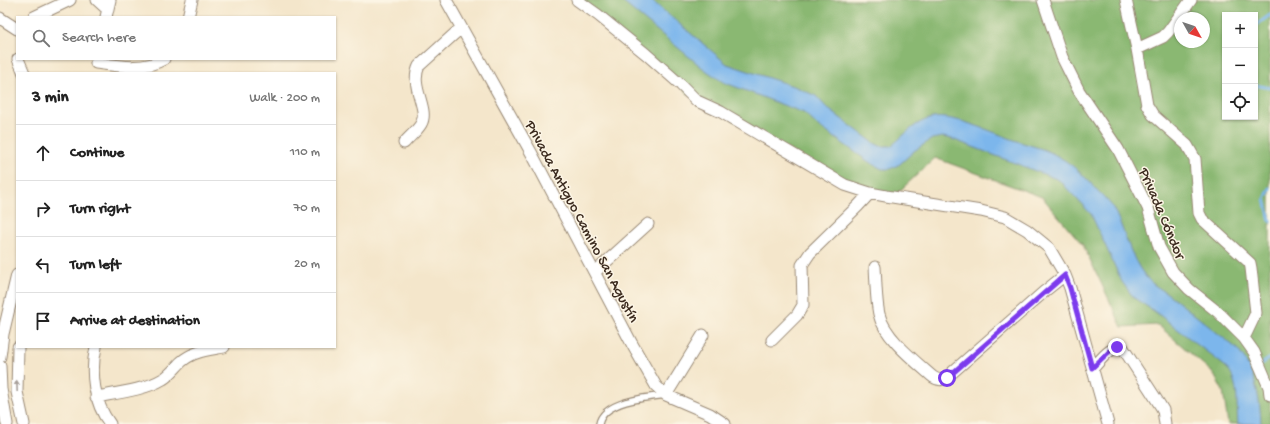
<!DOCTYPE html>
<meta charset="utf-8">
<style>
:root{--surface:#fff;--page:#f2f2f2;--text:#222;--muted:#767676;--line:#e0e0e0}
body{margin:0;font-family:"Gochi Hand",sans-serif;background:var(--page);color:var(--text)}
.controls{position:absolute;right:12px;top:12px;display:grid;overflow:hidden;border-radius:0px;box-shadow:0 1px 3px #0004}
.controls button{width:36px;height:36px;display:grid;place-items:center;padding:0;border:0;border-bottom:1px solid var(--line);background:var(--surface);color:var(--text);font:20px sans-serif}
.compass{position:absolute;left:1174px;top:12px;width:36px;height:36px;border-radius:50%;background:var(--surface);box-shadow:0 1px 3px #0004;rotate:130deg}
.stop{position:absolute;width:12px;height:12px;margin:-9px;border:3px solid #7c3aed;border-radius:50%;background:#fff}
.stop.end{background:#7c3aed;border-color:#fff;box-shadow:0 1px 4px #0008}
.list{margin:0;padding:0;list-style:none}
h2{display:flex;justify-content:space-between;align-items:center;height:52px;margin:0;padding:0 16px;font-size:17px}
h2 small{font-size:13px;font-weight:400;color:var(--muted)}
.list li{display:grid;grid-template-columns:26px 1fr auto;gap:12px;align-items:center;box-sizing:border-box;height:56px;padding:0 16px;border-top:1px solid var(--line)}
.list b{display:block;font-size:15px;white-space:nowrap}
.list em{font-size:13px;font-style:normal;color:var(--muted)}
.icon{flex:none;width:22px;height:22px;fill:none;stroke:currentColor;stroke-width:2;stroke-linecap:round;stroke-linejoin:round}
.map{position:relative;flex:none;width:1270px;height:424px;overflow:hidden}
.search{position:absolute;background:var(--surface);box-shadow:0 1px 3px #0004;left:16px;top:16px;width:320px;height:44px;display:flex;align-items:center;gap:10px;box-sizing:border-box;padding:0 14px;border-radius:0px;color:var(--muted);font-size:15px}
.panel{position:absolute;background:var(--surface);box-shadow:0 1px 3px #0004;left:16px;top:72px;width:320px;height:276px;border-radius:0px}
.map>svg:first-child{display:block}
.forest{fill:#8ab872;stroke:#627148;fill-rule:evenodd}
.water{fill:#7bb6ec;stroke:#5b7085}
.lines{fill:none;stroke-linecap:round;stroke-linejoin:round}
.stream{stroke:#7bb6ec;stroke-width:3}
.service-casing{stroke:#988874;stroke-width:8}
.minor-casing{stroke:#988874;stroke-width:13}
.service{stroke:#fff;stroke-width:5.5}
.minor{stroke:#fff;stroke-width:11}
.oneway{fill:#a79f9a}
.route{stroke:#7c3aed;stroke-width:5}
.labels{text-anchor:middle;stroke-width:3;stroke-linejoin:round;paint-order:stroke}
.street-label{font-size:15px;fill:#3b2a1e;stroke:#fcf5e5}
</style>
<div class="map">
<svg width="1270" height="424" viewBox="0 0 1270 424">
<rect width="100%" height="100%" fill="#fcf5e5"/>
<filter id="ink" filterUnits="userSpaceOnUse"><feTurbulence type="fractalNoise" baseFrequency=".025" numOctaves="2"/><feDisplacementMap in="SourceGraphic" scale="8" xChannelSelector="R" yChannelSelector="G"/><feConvolveMatrix kernelMatrix="1 2 1 2 8 2 1 2 1" color-interpolation-filters="sRGB"/></filter>
<filter id="wash" filterUnits="userSpaceOnUse"><feTurbulence type="fractalNoise" baseFrequency=".012" numOctaves="4" result="noise"/><feDisplacementMap in="SourceGraphic" scale="16" xChannelSelector="R" yChannelSelector="G"/><feGaussianBlur stdDeviation="0.9" result="paint"/><feColorMatrix in="noise" values="0 0 0 0 0 0 0 0 0 0 0 0 0 0 0 0 0 1.4 0 .05"/><feComposite in="paint" operator="in"/></filter>
<g filter="url(#wash)">
<rect width="100%" height="100%" fill="#f4e6cb"/>
<!-- forest -->
<path class="forest" d="M 577,0 L 1270,0 L 1270,424 L 1228,424 L 1223,391 L 1213,373 L 1158,325 L 1122,327 L 1083,245 L 1042,197 L 935,158 L 892,198 L 870,193 L 697,101 ZM 1225,15 L 1255,15 L 1255,117 L 1225,117 ZM 1180,18 L 1204,18 L 1204,42 L 1180,42 Z"/>
<!-- water -->
<path class="water" d="M 620,0 L 651,0 L 727,64 L 796,87 L 816,96 L 827,108 L 874,143 L 880,146 L 891,146 C 904,136 915,121 933,118 C 953,114 997,134 1017,141 C 1031,146 1047,149 1059,157 C 1074,165 1086,178 1098,191 C 1103,196 1108,201 1112,206 C 1125,229 1129,256 1146,277 C 1153,286 1164,290 1172,297 C 1194,314 1215,331 1236,348 C 1255,369 1260,397 1261,424 L 1238,424 C 1236,404 1240,383 1226,367 L 1157,313 L 1134,298 L 1122,282 L 1091,214 L 1059,180 L 952,139 L 942,137 L 932,139 L 914,151 L 900,164 L 890,169 L 882,169 L 869,162 L 817,125 L 804,113 L 723,82 L 704,69 Z"/>
<g class="lines">
<!-- stream -->
<path class="stream" d="M 1255,26 L 1270,15
M 1225,58 L 1224,60 L 1225,63
M 1255,85 L 1270,88
M 1270,188 L 1265,199 L 1270,221
M 1262,364 L 1270,358"/>
</g>
</g>
<g filter="url(#ink)">
<g class="lines">
<!-- service casing -->
<g class="service-casing">
<path id="service" d="M 599,424 C 603,401 647,397 666,395"/>
</g>
<!-- minor casing -->
<g class="minor-casing">
<path id="minor" d="M 97,0 L 108,10
M 446,0 L 532,154 L 632,344 L 656,386 L 666,395 L 710,414 L 725,424
M 577,0 L 598,15 L 646,54 L 681,85 L 697,101 L 721,112 L 845,185 L 870,193 L 886,196 L 981,211 L 1005,217 L 1027,230 L 1049,248 L 1065,275 L 1070,288 L 1108,424
M 1043,0 L 1062,57 L 1079,91 L 1118,149 L 1148,208 L 1159,247 L 1173,272 L 1189,289 L 1219,313 L 1244,338 L 1254,352 L 1269,387 L 1270,395
M 1126,0 L 1137,49 L 1147,105 L 1153,115 L 1187,145 L 1195,159 L 1199,213 L 1202,219 L 1250,263 L 1251,268 L 1256,313 L 1244,338
M 34,17 L 70,0
M 106,17 L 110,0
M 188,17 L 192,0
M 0,18 L 17,29
M 1137,49 L 1163,37 L 1168,32 L 1191,0
M 18,59 L 24,73
M 96,63 C 118,66 144,71 164,59
M 404,143 C 409,137 417,131 421,124 C 430,109 409,87 419,66 L 461,28
M 875,267 C 876,281 876,301 879,314 C 884,337 915,361 933,377 C 938,380 941,381 947,377 L 1045,291 L 1065,275
M 595,272 L 648,224
M 772,340 L 797,315 L 803,305 L 802,265 L 810,253 L 858,206 L 870,193
M 18,347 L 17,392 L 24,424
M 96,347 C 90,373 94,403 110,424
M 0,357 L 3,334 L 17,275
M 0,366 L 1,389 L 7,424
M 1093,368 C 1101,360 1110,345 1123,348 L 1160,405 L 1163,410 L 1165,424
M 666,395 L 703,335
M 96,397 C 117,393 145,390 163,379 C 170,375 175,368 181,362 C 193,351 209,350 224,347"/>
</g>
<!-- service -->
<use href="#service" class="service"/>
<!-- minor -->
<use href="#minor" class="minor"/>
</g>
<!-- one-way arrows -->
<defs><path id="oneway-solid" d="M-6-.8H1V-3.2L6.5 0L1 3.2V.8H-6Z"/></defs>
<use class="oneway" href="#oneway-solid" transform="translate(17 386) rotate(-92)"/>
</g>
<g class="lines" filter="url(#ink)">
<!-- route -->
<path class="route" d="M 947,378 L 1065,275 L 1070,288 L 1092,368 L 1112,349 L 1117,347"/>
</g>
<g class="labels">
<!-- street labels -->
<g class="street-label">
<text transform="translate(1163 213) rotate(67)" y="5">Privada Cóndor</text>
<text transform="translate(583 221) rotate(62)" y="5">Privada Antiguo Camino San Agustín</text>
</g>
</g>
</svg>
<div class="controls">
<button>+</button>
<button>−</button>
<button><svg class="icon" aria-label="locate" viewBox="0 0 24 24"><circle cx="12" cy="12" r="6"/><path d="M12 2v4M12 18v4M2 12h4M18 12h4"/></svg></button>
</div>
<svg class="compass" viewBox="-18 -18 36 36"><path d="M0-13l5 13h-10z" fill="#e53935"/><path d="M0 13l5-13h-10z" fill="#767676"/></svg>
<div class="stop" style="left:947px;top:378px"></div>
<div class="stop end" style="left:1117px;top:347px"></div>
<div class="search"><svg class="icon" aria-label="search" viewBox="0 0 24 24"><circle cx="10" cy="10" r="6"/><path d="M15 15l6 6"/></svg>Search here</div>
<section class="panel">
<h2>3 min<small>Walk · 200 m</small></h2>
<ul class="list">
<li><svg class="icon" aria-label="ahead" viewBox="0 0 24 24"><path d="M12 20V5M6 11l6-6 6 6"/></svg><div><b>Continue</b></div><em>110 m</em></li>
<li><svg class="icon" aria-label="right" viewBox="0 0 24 24"><path d="M7 20v-9h11M14 6l5 5-5 5"/></svg><div><b>Turn right</b></div><em>70 m</em></li>
<li><svg class="icon" aria-label="left" viewBox="0 0 24 24"><path d="M17 20v-9H6M10 6l-5 5 5 5"/></svg><div><b>Turn left</b></div><em>20 m</em></li>
<li><svg class="icon" aria-label="arrive" viewBox="0 0 24 24"><path d="M6 21V4h12l-3 4 3 4H6"/></svg><div><b>Arrive at destination</b></div></li>
</ul>
</section>
</div>
